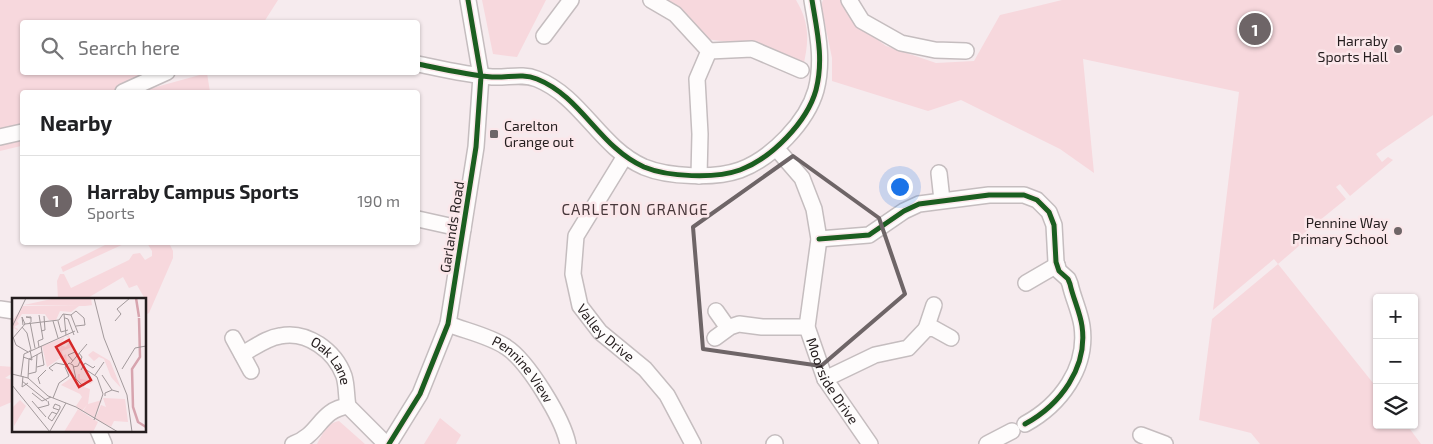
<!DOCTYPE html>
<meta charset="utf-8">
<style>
:root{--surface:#fff;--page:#f6f6f6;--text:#202124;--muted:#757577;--line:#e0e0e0;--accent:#6e6567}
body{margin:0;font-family:"Exo 2",sans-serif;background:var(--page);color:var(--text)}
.controls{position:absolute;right:15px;bottom:15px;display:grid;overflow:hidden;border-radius:5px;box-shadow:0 1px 4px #0004}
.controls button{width:45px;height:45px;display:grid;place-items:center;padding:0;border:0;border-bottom:1px solid var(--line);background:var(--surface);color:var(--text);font:25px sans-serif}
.you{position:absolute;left:899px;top:186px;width:18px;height:18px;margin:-12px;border:4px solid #fff;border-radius:50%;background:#1a73e8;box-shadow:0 0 0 8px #1a73e833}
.badge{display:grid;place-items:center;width:32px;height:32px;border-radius:50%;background:var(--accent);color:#fff;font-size:16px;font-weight:700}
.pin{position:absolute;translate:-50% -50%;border:2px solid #fff;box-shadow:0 1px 5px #0006}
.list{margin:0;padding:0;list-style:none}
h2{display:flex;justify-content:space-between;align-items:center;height:65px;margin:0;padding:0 20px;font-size:21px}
h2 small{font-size:16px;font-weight:400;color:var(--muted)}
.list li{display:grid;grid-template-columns:32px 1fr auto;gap:15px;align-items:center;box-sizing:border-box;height:90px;padding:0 20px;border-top:1px solid var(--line)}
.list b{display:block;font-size:19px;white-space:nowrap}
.list p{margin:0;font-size:16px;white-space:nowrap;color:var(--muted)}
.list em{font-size:16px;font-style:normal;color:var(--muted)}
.icon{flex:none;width:28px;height:28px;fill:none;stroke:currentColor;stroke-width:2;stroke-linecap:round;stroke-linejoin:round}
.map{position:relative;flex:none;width:1433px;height:444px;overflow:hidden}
.search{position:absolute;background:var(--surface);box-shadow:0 1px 4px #0004;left:20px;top:20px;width:400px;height:55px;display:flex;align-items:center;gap:12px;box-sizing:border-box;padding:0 18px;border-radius:5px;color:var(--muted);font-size:19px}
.panel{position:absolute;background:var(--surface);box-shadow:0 1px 4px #0004;left:20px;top:90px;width:400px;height:155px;border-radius:5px}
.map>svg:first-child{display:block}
.green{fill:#f7d8dd}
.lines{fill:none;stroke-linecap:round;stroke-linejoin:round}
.minor-casing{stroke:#c5bdbf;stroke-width:18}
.minor{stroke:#fefcfc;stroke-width:15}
.cycleway-casing{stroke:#fbe7ea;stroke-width:8}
.cycleway{stroke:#1b5e20;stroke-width:5}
.marked{fill:none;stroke:#6e6567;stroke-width:4;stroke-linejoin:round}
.poi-dot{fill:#6e6567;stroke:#fbe7ea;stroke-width:2}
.labels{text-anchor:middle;stroke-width:5;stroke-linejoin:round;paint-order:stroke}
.poi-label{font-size:14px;fill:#241d1e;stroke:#fbe7ea;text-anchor:end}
.street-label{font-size:14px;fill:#241d1e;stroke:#fbe7ea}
.neighbourhood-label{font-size:15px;letter-spacing:1px;fill:#48383b;stroke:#fbe7ea}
.inset-river{fill:none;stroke:#d7a4ae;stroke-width:2.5}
.inset-road{fill:none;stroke:#a2999b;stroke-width:1}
.view{fill:#d62828;fill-opacity:0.15;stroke:#d62828;stroke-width:2.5}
.inset-edge{fill:none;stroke:#241d1e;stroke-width:2.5}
</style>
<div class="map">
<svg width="1433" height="444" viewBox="0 0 1433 444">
<rect width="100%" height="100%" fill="#f6ebee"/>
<!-- green -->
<path class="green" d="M 0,0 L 278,0 L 264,22 L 22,22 L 22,72 L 172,73 L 135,92 L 22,92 L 22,152 L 21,146 L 0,151 Z
M 482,0 L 546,0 L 517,57 L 493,54 Z
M 662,0 L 796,0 C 810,23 809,42 803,67 L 754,45 L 705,39 L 686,14 Z
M 823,0 L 842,0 L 855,23 L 886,46 L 936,63 L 974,61 L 1000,15 L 1062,0 L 1433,0 L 1433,115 L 1376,154 L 1382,162 L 1388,157 L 1393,160 L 1350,196 L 1340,184 L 1336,187 L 1346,199 L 1303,234 L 1306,240 L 1278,264 L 1377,388 L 1377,425 L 1407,425 L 1421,444 L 1260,444 L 1251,433 L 1199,420 L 1212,319 L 1278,264 L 1274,259 L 1213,310 L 1239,92 L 1083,59 L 1094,173 L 1060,149 L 961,100 L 928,111 L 832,81 L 832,58 L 821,5 Z
M 207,73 L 210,92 L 138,92 Z
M 109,243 L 126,243 L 63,272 L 61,267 Z
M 147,243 L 169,243 L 173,251 L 173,258 L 149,313 L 145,315 L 145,299 L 137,285 L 129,288 L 123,277 L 86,299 L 58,299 L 57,281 L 60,274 L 64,274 L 71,288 L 129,260 L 133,254 L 140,253 L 145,260 L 152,256 L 152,251 Z
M 0,366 L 14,367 L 14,372 L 5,378 L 14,380 L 14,401 L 0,407 Z
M 440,418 L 461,435 L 456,444 L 424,444 Z
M 339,421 L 365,444 L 317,444 C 323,434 326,423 339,421 Z"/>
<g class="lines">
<!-- minor casing -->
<g class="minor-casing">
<g id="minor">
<path d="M 651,0 L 675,14 L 709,51 L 697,79 L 700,134 L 699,176"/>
<path d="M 849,0 L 862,21 L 901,43 L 935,50 L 966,51"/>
<path d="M 544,36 L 571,0"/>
<path d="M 709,51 L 752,49 L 801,70"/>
<path d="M 418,64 C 442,69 467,75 492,77 C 508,78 522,73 537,79 C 582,97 599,147 644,167 C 668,177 715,179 740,170 C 772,158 807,122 816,90 C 824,59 817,31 812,0"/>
<path d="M 123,92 L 167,72"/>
<path d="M 0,137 L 22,132"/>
<path id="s1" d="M 776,148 L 802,178 L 814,209 L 819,239 L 807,327 L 825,379 L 870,444"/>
<path id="s2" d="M 625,156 L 576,236 L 573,274 L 580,306 L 600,332 L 645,369 L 667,395 L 693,444"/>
<path d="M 939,173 L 942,200"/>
<path d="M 418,219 L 463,229"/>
<path d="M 819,239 L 869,235 L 904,211 L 919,204 L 989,195 L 1024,195 L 1037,200 L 1049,212 L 1054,225 L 1056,262 L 1059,271 L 1068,279 L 1070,284 C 1073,298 1080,312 1082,326 C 1088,368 1060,405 1025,424"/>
<path d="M 1026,283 L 1057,265"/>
<path d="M 0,309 L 14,311"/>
<path d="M 716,311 L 728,328"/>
<path id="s3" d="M 448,324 C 466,331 490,336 506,347 C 528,361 563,419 568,444"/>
<path d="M 926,329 L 934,305"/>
<path d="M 233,338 L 251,371"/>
<path d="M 715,338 L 730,327 L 739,324 L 762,327 L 807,327"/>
<path id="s4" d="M 242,354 C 254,348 266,338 280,336 C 307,330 335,351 344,376 C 347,386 346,396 348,406 L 386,444"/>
<path d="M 825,379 L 875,355 L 908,348 L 926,329 L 933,328 L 951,338"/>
<path d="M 98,430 L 104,444"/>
<path d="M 1141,435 L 1165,444"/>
<path d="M 293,444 C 320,435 319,410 348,406"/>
<path d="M 389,444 L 420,394 L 448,324 L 476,147 L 481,76 L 468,0"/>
<path d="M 774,444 L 775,443"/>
<path d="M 987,444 L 1012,431"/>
</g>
</g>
<!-- minor -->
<use href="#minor" class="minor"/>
<!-- cycleway casing -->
<g class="cycleway-casing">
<path id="cycleway" d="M 418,64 C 442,69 467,75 492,77 C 508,78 522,73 537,79 C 582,97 599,147 644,167 C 668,177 715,179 740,170 C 772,158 807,122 816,90 C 824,59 817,31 812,0
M 819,239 L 869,235 L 904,211 L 919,204 L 989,195 L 1024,195 L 1037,200 L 1049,212 L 1054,225 L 1056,262 L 1059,271 L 1068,279 L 1070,284 C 1073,298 1080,312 1082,326 C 1088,368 1060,405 1025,424
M 389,444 L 420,394 L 448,324 L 476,147 L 481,76 L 468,0"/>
</g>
<!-- cycleway -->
<use href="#cycleway" class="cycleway"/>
</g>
<!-- marked area -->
<path class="marked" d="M 793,156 L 879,218 L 905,294 L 821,366 L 703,349 L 693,227 Z"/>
<!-- markers -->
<g class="poi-dot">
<circle cx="1398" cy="49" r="5"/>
<rect x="489" y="129" width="10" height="10" rx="2.5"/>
<circle cx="1398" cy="231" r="5"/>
</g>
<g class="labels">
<!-- poi labels -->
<g class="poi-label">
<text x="1388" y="46">Harraby<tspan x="1388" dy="16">Sports Hall</tspan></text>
<text x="504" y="131" text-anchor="start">Carelton<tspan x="504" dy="16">Grange out</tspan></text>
<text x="1388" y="228">Pennine Way<tspan x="1388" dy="16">Primary School</tspan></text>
</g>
<!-- street labels -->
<g class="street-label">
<text transform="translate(452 227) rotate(-81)" y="5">Garlands Road</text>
<text dy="5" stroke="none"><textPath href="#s2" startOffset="202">Valley Drive</textPath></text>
<text dy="5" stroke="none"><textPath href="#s4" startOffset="104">Oak Lane</textPath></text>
<text dy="5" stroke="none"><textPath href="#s3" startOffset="90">Pennine View</textPath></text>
<text dy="5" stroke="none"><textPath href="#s1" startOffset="252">Moorside Drive</textPath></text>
</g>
<!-- neighbourhood labels -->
<g class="neighbourhood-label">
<text x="635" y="215">CARLETON GRANGE</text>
</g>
</g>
<!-- overview -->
<g transform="translate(12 298)">
<rect width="134" height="134" fill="#f6ebee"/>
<path d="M 44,0 L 79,0 L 80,7 L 73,7 L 81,8 L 67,8 L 59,14 L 48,13 L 44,22 L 37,22 L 33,16 L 10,16 L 5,23 L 7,26 L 2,29 L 6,31 L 4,35 L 5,32 L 2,30 L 0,32 L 0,23 L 11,8 L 68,7 L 12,7 ZM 57,37 L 60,49 L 50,53 L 51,58 L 54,56 L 56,73 L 60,75 L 56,78 L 53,61 L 50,59 L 35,69 L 30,48 L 53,39 L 48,47 L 54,49 L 58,42 L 54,38 ZM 81,53 L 98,63 L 109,90 L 99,79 L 92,61 L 87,59 L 82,63 L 76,57 ZM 66,76 L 68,76 L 68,81 L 82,83 L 78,86 L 70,83 L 72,89 L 78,91 L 76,106 L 90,102 L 82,120 L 71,113 L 75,107 L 70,113 L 64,108 L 70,99 L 68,96 L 49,87 L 59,80 L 65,82 ZM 91,100 L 113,101 L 116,124 L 102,123 L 99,129 L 83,121 L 89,107 L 94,109 ZM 8,102 L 14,108 L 2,128 L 0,110 ZM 66,111 L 86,124 L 81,134 L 52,134 Z" fill="#f7d8dd"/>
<path class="inset-river" d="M 124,0 L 127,19M 127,20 L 128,59 L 120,71 L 121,109 L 126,124 L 134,129"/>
<path class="inset-road" d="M 82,0 L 92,40 L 115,97 L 120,134M 52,16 L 54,37M 27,17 L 31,41 L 26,43 L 27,49M 59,17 L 64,13 L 72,20 L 73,27 L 64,28M 19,20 L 14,19 L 19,19 L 19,24M 53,20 L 56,21 L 62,37M 41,23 L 46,40M 46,23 L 49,34 L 56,32M 103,23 L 109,16 L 105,11 L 118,0M 18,24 L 23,50M 11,27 L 10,19 L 13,26M 0,29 L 14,0M 10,29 L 15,35 L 19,52M 29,33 L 33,32 L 32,18M 1,39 L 4,47 L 16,54M 1,40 L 13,26 L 47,22 L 51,16 L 59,17 L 66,35M 11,59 L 20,62 L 18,52M 61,63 L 56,57 L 63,54M 59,65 L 75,46M 25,69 L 32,67 L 29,48M 61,69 L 66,68 L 70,59 L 67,55M 73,71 L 85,79 L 91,96 L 82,122M 110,71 L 123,50 L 134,48M 69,72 L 73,65 L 81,70 L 83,68M 41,73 L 37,70 L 44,65 L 54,67M 0,76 L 16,80 L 36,98 L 64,109 L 106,134M 16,76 L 24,74 L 25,57M 83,77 L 92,64M 90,77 L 100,92M 9,78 L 12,56 L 63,33M 11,78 L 10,89 L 16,85M 57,78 L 53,69 L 57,65 L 61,67 L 64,81 L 71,88 L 75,85M 16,80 L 17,61 L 30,54M 10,83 L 35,103M 28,86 L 26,80 L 34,72M 0,87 L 38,134M 20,95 L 30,103 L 39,99M 93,98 L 93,95 L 100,92 L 107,94M 41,100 L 47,85 L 57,78M 20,103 L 34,119M 26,110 L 37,107 L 36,103M 45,116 L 40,114 L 36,120 L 40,123 L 46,114 L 48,110 L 48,108 L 43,106 L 41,110 L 47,112M 38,133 L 54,105"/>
<path class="view" d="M 57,42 L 79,82 L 67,89 L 44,49 Z"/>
<rect width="134" height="134" class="inset-edge"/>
</g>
</svg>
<div class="controls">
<button>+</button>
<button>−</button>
<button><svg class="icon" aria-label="layers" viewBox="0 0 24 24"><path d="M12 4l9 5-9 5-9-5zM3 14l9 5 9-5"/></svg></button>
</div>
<div class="you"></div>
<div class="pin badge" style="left:1255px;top:29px">1</div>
<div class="search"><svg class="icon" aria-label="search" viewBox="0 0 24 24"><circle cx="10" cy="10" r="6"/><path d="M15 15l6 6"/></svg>Search here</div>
<section class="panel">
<h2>Nearby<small></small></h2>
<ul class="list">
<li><span class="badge">1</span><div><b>Harraby Campus Sports</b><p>Sports</p></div><em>190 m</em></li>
</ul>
</section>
</div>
